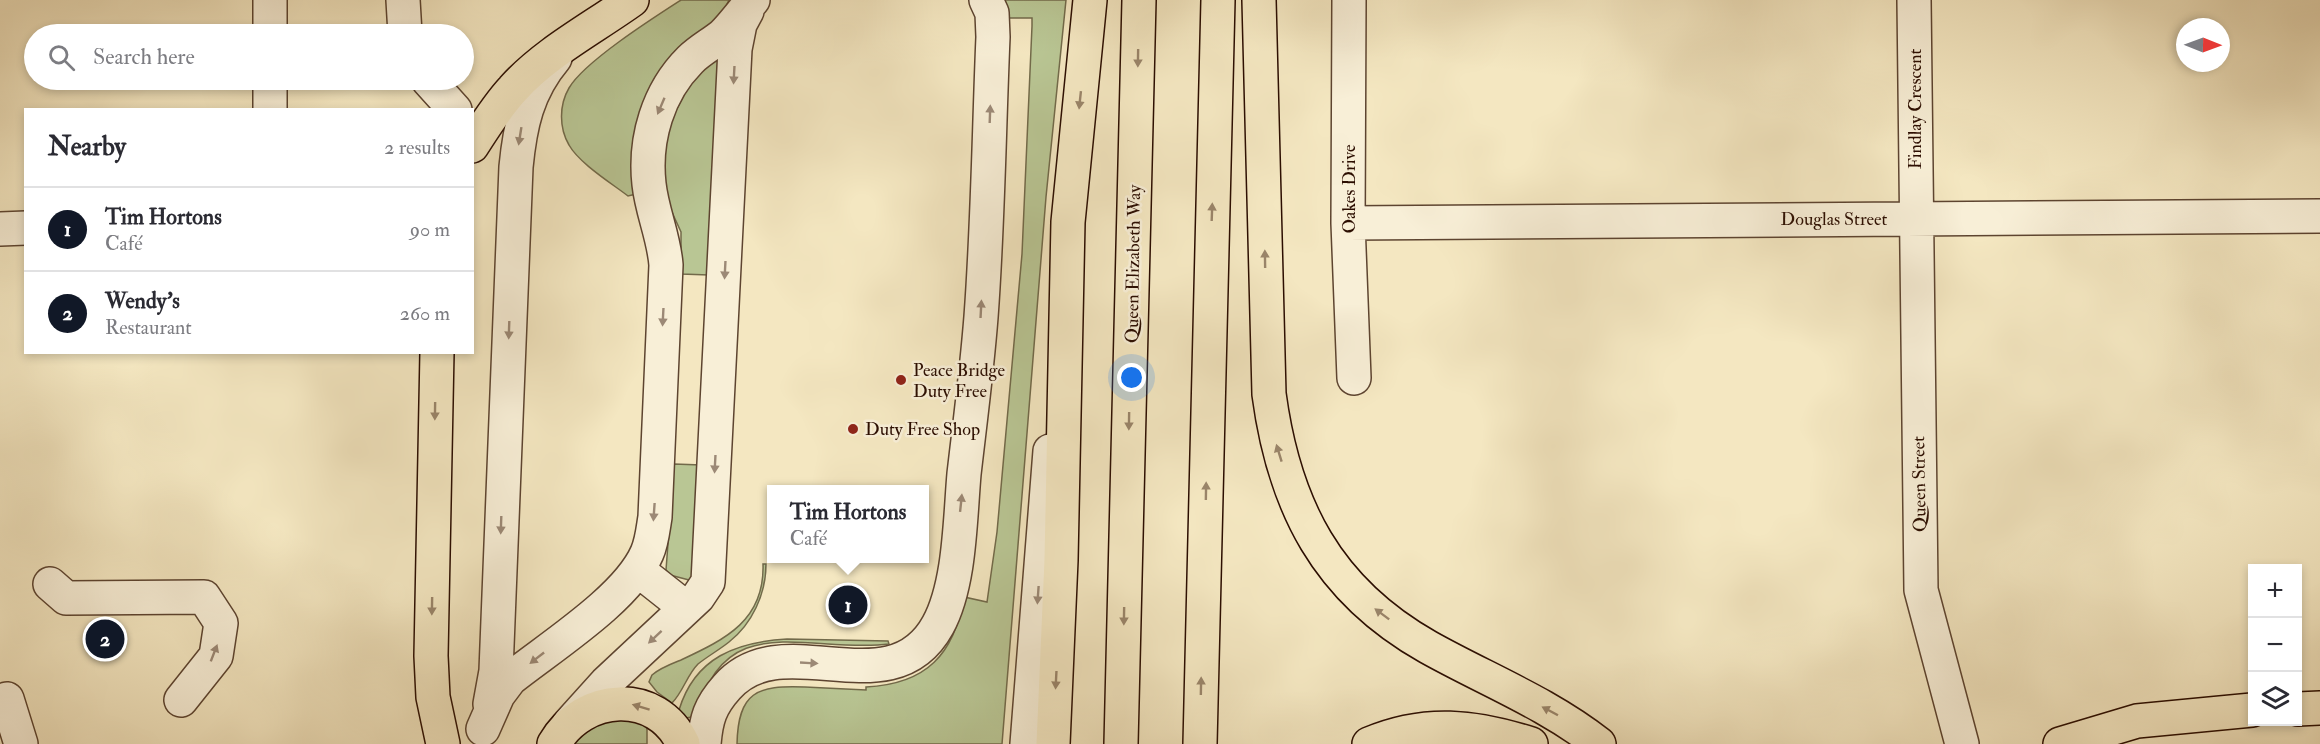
<!DOCTYPE html>
<meta charset="utf-8">
<style>
:root{--surface:#fff;--page:#f2f2f3;--text:#2b2b33;--muted:#7c7c81;--line:#e1e1e2;--accent:#111827}
body{margin:0;font-family:"IM FELL Double Pica",serif;background:var(--page);color:var(--text)}
.controls{position:absolute;right:18px;bottom:18px;display:grid;overflow:hidden;border-radius:0px;box-shadow:0 3px 9px #0003}
.controls button{width:54px;height:54px;display:grid;place-items:center;padding:0;border:0;border-bottom:2px solid var(--line);background:var(--surface);color:var(--text);font:30px sans-serif}
.compass{position:absolute;left:2176px;top:18px;width:54px;height:54px;border-radius:50%;background:var(--surface);box-shadow:0 3px 9px #0003;rotate:91deg}
.you{position:absolute;left:1132px;top:378px;width:21px;height:21px;margin:-15px;border:4px solid #fff;border-radius:50%;background:#1a73e8;box-shadow:0 0 0 9px #1a73e833}
.badge{display:grid;place-items:center;width:39px;height:39px;border-radius:50%;background:var(--accent);color:#fff;font-size:20px;font-weight:700}
.pin{position:absolute;translate:-50% -50%;border:3px solid #fff;box-shadow:0 2px 6px #0006}
.popup{position:absolute;left:767px;top:485px;width:162px;height:78px;box-sizing:border-box;display:grid;place-content:center;border-radius:0px;background:var(--surface);filter:drop-shadow(0 2px 4px #0005);font-size:20px;white-space:nowrap;color:var(--muted)}
.popup b{font-size:22px;color:var(--text)}
.popup::after{content:'';position:absolute;left:50%;top:100%;margin-left:-12px;border:12px solid transparent;border-top-color:var(--surface)}
.list{margin:0;padding:0;list-style:none}
h2{display:flex;justify-content:space-between;align-items:center;height:78px;margin:0;padding:0 24px;font-size:26px}
h2 small{font-size:20px;font-weight:400;color:var(--muted)}
.list li{display:grid;grid-template-columns:39px 1fr auto;gap:18px;align-items:center;box-sizing:border-box;height:84px;padding:0 24px;border-top:2px solid var(--line)}
.list b{display:block;font-size:22px;white-space:nowrap}
.list p{margin:0;font-size:20px;white-space:nowrap;color:var(--muted)}
.list em{font-size:20px;font-style:normal;color:var(--muted)}
.icon{flex:none;width:33px;height:33px;fill:none;stroke:currentColor;stroke-width:2;stroke-linecap:round;stroke-linejoin:round}
.map{position:relative;flex:none;width:2320px;height:744px;overflow:hidden}
.search{position:absolute;background:var(--surface);box-shadow:0 3px 9px #0003;left:24px;top:24px;width:450px;height:66px;display:flex;align-items:center;gap:15px;box-sizing:border-box;padding:0 21px;border-radius:33px;color:var(--muted);font-size:22px}
.panel{position:absolute;background:var(--surface);box-shadow:0 3px 9px #0003;left:24px;top:108px;width:450px;height:246px;border-radius:0px}
.map>svg:first-child{display:block}
.green{fill:#b9c694;stroke:#726a4a;stroke-width:1.5}
.lines{fill:none;stroke-linecap:round;stroke-linejoin:round}
.minor-casing{stroke:#5d4430;stroke-width:36}
.major-casing{stroke:#2b0d00;stroke-width:36}
.highway-casing{stroke:#2b0d00;stroke-width:36}
.minor{stroke:#f8efd7;stroke-width:33}
.major{stroke:#f4e7c1;stroke-width:33}
.highway{stroke:#f4e7c1;stroke-width:33}
.oneway{fill:#9a856a}
.oneway2{fill:#9c8976}
.poi-dot{fill:#8f2418;stroke:#f8efd7;stroke-width:2}
.labels{text-anchor:middle;stroke-width:5;stroke-linejoin:round;paint-order:stroke}
.street-label{font-size:18px;fill:#2b0d00;stroke:#f8efd7}
.poi-label{font-size:18px;fill:#2b0d00;stroke:#f8efd7;text-anchor:start}
</style>
<div class="map">
<svg width="2320" height="744" viewBox="0 0 2320 744">
<rect width="100%" height="100%" fill="#f4e7c1"/>
<filter id="stains"><feTurbulence type="fractalNoise" baseFrequency=".00333" numOctaves="4"/><feColorMatrix values="0 0 0 0 .2 0 0 0 0 .09 0 0 0 0 .02 0 0 0 .5 -.17"/></filter>
<radialGradient id="worn" r=".72"><stop offset=".6" stop-color="#630" stop-opacity="0"/><stop offset="1" stop-color="#630" stop-opacity=".3"/></radialGradient>
<!-- green -->
<path class="green" d="M 681,0 L 729,0 L 636,194 L 628,196 C 611,183 579,163 569,145 C 559,128 559,105 569,88 C 584,62 653,18 681,0 Z
M 1005,0 L 1066,0 L 1046,197 L 1002,744 L 737,744 C 738,692 757,685 805,687 C 825,688 846,689 866,690 L 866,687 C 927,684 954,654 964,597 L 987,602 L 997,532 L 1022,254 L 1032,26 L 1032,18 L 1009,18 Z
M 718,57 L 709,275 L 681,274 L 681,232 L 659,184 L 657,159 L 683,83 Z
M 674,464 L 701,465 L 692,580 L 689,580 L 670,575 L 666,570 Z
M 763,564 L 766,564 C 766,594 752,624 729,642 C 719,650 708,656 698,664 C 687,675 683,692 672,703 L 657,692 L 649,682 L 652,675 C 660,668 671,664 681,660 C 726,639 765,620 763,564 Z
M 787,639 L 888,641 L 889,644 C 810,654 723,606 697,716 L 686,718 L 679,710 C 695,657 737,642 787,639 Z
M 603,720 L 634,720 L 647,727 L 647,744 L 571,744 L 577,734 Z"/>
<g class="lines">
<!-- minor casing -->
<g class="minor-casing">
<path id="minor" d="M 403,0 L 405,34
M 1349,0 L 1348,223 L 1354,378
M 1914,0 L 1921,590 L 1962,744
M 270,34 L 270,0
M 428,80 L 455,110
M 270,110 L 270,80
M 1348,223 L 2320,216
M 0,229 L 26,228
M 638,570 L 686,608
M 50,584 L 66,598 L 204,597 L 221,623 L 216,656 L 181,700
M 7,699 L 21,744
M 490,704 L 496,671 L 516,167 C 520,126 527,91 555,58
M 569,724 L 606,683 L 698,597 L 708,582 L 735,49 L 740,24 L 747,11
M 483,729 L 498,695 L 510,679 C 550,647 627,599 647,553 C 652,542 653,529 655,517 L 666,265 C 664,237 652,212 649,184 C 644,139 658,92 690,60 C 700,50 712,44 723,35 C 734,24 743,11 753,0
M 704,744 C 706,719 710,706 727,687 C 783,623 891,711 938,625 C 960,585 960,520 964,474 C 970,422 977,369 981,317 C 988,224 989,130 993,37 L 992,13 L 986,0
M 1027,744 L 1050,451"/>
</g>
<!-- major casing -->
<g class="major-casing">
<path id="major" d="M 2298,709 L 2320,708
M 2060,744 L 2137,721 L 2252,710"/>
</g>
<!-- highway casing -->
<g class="highway-casing">
<path id="highway" d="M 1259,0 L 1269,394 C 1284,506 1327,590 1428,647 C 1485,679 1547,703 1599,744
M 472,146 C 485,126 497,106 513,89 C 545,53 593,28 632,0
M 437,352 L 431,656 L 433,697 L 443,744
M 554,744 C 583,693 657,688 683,744
M 1053,744 L 1061,560 L 1068,222 L 1090,0
M 1121,744 L 1139,0
M 1200,744 L 1218,0
M 1369,744 C 1425,720 1475,726 1531,744"/>
</g>
<!-- minor -->
<use href="#minor" class="minor"/>
<!-- major -->
<use href="#major" class="major"/>
<!-- highway -->
<use href="#highway" class="highway"/>
</g>
<!-- one-way arrows -->
<defs><path id="oneway-solid" d="M-6-.8H1V-3.2L6.5 0L1 3.2V.8H-6Z" transform="scale(1.5)"/></defs>
<g class="oneway">
<use href="#oneway-solid" transform="translate(1138 58) rotate(91)"/>
<use href="#oneway-solid" transform="translate(1080 100) rotate(96)"/>
<use href="#oneway-solid" transform="translate(1212 212) rotate(-88)"/>
<use href="#oneway-solid" transform="translate(1265 259) rotate(-91)"/>
<use href="#oneway-solid" transform="translate(435 411) rotate(91)"/>
<use href="#oneway-solid" transform="translate(1129 421) rotate(91)"/>
<use href="#oneway-solid" transform="translate(1279 453) rotate(-107)"/>
<use href="#oneway-solid" transform="translate(1206 491) rotate(-89)"/>
<use href="#oneway-solid" transform="translate(432 606) rotate(91)"/>
<use href="#oneway-solid" transform="translate(1382 614) rotate(-143)"/>
<use href="#oneway-solid" transform="translate(1124 616) rotate(91)"/>
<use href="#oneway-solid" transform="translate(1056 680) rotate(93)"/>
<use href="#oneway-solid" transform="translate(1201 686) rotate(-89)"/>
<use href="#oneway-solid" transform="translate(641 707) rotate(-163)"/>
<use href="#oneway-solid" transform="translate(1550 711) rotate(-152)"/>
</g>
<g class="oneway2">
<use href="#oneway-solid" transform="translate(734 75) rotate(93)"/>
<use href="#oneway-solid" transform="translate(661 106) rotate(113)"/>
<use href="#oneway-solid" transform="translate(990 114) rotate(-88)"/>
<use href="#oneway-solid" transform="translate(520 136) rotate(99)"/>
<use href="#oneway-solid" transform="translate(725 270) rotate(93)"/>
<use href="#oneway-solid" transform="translate(981 309) rotate(-87)"/>
<use href="#oneway-solid" transform="translate(663 317) rotate(93)"/>
<use href="#oneway-solid" transform="translate(509 330) rotate(92)"/>
<use href="#oneway-solid" transform="translate(715 464) rotate(93)"/>
<use href="#oneway-solid" transform="translate(961 503) rotate(-84)"/>
<use href="#oneway-solid" transform="translate(654 512) rotate(94)"/>
<use href="#oneway-solid" transform="translate(501 525) rotate(92)"/>
<use href="#oneway-solid" transform="translate(1038 595) rotate(94)"/>
<use href="#oneway-solid" transform="translate(655 637) rotate(137)"/>
<use href="#oneway-solid" transform="translate(214 653) rotate(-69)"/>
<use href="#oneway-solid" transform="translate(537 658) rotate(142)"/>
<use href="#oneway-solid" transform="translate(809 663) rotate(3)"/>
</g>
<!-- markers -->
<g class="poi-dot">
<circle cx="901" cy="380" r="6"/>
<circle cx="853" cy="429" r="6"/>
</g>
<g class="labels">
<!-- street labels -->
<g class="street-label">
<text transform="translate(1915 109) rotate(-90)" y="6">Findlay Crescent</text>
<text transform="translate(1349 189) rotate(-90)" y="6">Oakes Drive</text>
<text x="1834" y="225">Douglas Street</text>
<text transform="translate(1133 264) rotate(-89)" y="6">Queen Elizabeth Way</text>
<text transform="translate(1919 484) rotate(-91)" y="6">Queen Street</text>
</g>
<!-- poi labels -->
<g class="poi-label">
<text x="913" y="376">Peace Bridge<tspan x="913" dy="21">Duty Free</tspan></text>
<text x="865" y="435">Duty Free Shop</text>
</g>
</g>
<rect width="100%" height="100%" filter="url(#stains)"/>
<rect width="100%" height="100%" fill="url(#worn)"/>
</svg>
<div class="controls">
<button>+</button>
<button>−</button>
<button><svg class="icon" aria-label="layers" viewBox="0 0 24 24"><path d="M12 4l9 5-9 5-9-5zM3 14l9 5 9-5"/></svg></button>
</div>
<svg class="compass" viewBox="-18 -18 36 36"><path d="M0-13l5 13h-10z" fill="#e53935"/><path d="M0 13l5-13h-10z" fill="#7c7c81"/></svg>
<div class="you"></div>
<div class="pin badge" style="left:848px;top:605px">1</div>
<div class="popup"><b>Tim Hortons</b>Café</div>
<div class="pin badge" style="left:105px;top:639px">2</div>
<div class="search"><svg class="icon" aria-label="search" viewBox="0 0 24 24"><circle cx="10" cy="10" r="6"/><path d="M15 15l6 6"/></svg>Search here</div>
<section class="panel">
<h2>Nearby<small>2 results</small></h2>
<ul class="list">
<li><span class="badge">1</span><div><b>Tim Hortons</b><p>Café</p></div><em>90 m</em></li>
<li><span class="badge">2</span><div><b>Wendy's</b><p>Restaurant</p></div><em>260 m</em></li>
</ul>
</section>
</div>
